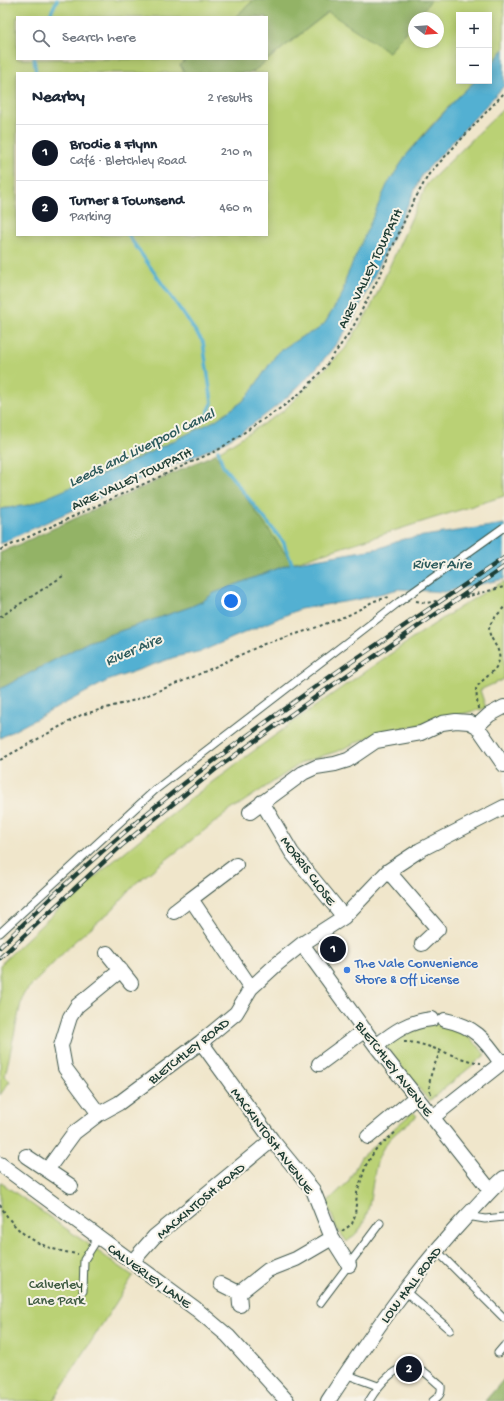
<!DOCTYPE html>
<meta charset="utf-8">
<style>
:root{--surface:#fff;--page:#f6f6f7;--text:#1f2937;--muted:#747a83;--line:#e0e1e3;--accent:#111827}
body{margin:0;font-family:"Gochi Hand",sans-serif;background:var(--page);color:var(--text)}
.controls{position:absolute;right:12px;top:12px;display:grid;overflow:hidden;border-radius:0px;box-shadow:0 2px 10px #0003}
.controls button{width:36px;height:36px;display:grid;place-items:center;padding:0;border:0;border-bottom:1px solid var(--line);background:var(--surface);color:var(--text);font:20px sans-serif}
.compass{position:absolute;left:408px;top:12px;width:36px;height:36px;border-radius:50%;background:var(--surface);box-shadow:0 2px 10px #0003;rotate:107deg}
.you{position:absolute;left:231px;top:601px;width:14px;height:14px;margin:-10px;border:3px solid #fff;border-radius:50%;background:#1a73e8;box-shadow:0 0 0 6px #1a73e833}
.badge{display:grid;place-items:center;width:26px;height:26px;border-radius:50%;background:var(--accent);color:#fff;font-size:13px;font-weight:700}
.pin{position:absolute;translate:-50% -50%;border:2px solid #fff;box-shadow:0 1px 4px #0006}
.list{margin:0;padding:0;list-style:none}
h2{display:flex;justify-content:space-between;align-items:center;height:52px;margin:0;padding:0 16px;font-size:17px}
h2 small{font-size:13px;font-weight:400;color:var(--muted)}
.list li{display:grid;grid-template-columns:26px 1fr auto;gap:12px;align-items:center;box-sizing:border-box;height:56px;padding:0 16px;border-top:1px solid var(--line)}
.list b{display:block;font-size:15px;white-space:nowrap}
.list p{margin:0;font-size:13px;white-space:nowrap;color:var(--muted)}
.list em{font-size:13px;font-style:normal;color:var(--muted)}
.icon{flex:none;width:22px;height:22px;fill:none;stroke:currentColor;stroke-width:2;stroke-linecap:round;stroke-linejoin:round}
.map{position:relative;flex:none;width:504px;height:1401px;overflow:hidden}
.search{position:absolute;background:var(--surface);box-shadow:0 2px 10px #0003;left:16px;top:16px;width:252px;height:44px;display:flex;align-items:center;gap:10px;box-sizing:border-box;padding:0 14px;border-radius:0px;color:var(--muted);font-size:15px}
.panel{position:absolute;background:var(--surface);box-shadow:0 2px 10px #0003;left:16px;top:72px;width:252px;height:164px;border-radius:0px}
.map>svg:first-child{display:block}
.green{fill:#bad175;stroke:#6c8754}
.forest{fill:#93b366;stroke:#59784d}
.water{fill:#53b0d2;stroke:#397683}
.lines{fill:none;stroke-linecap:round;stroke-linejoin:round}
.stream{stroke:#53b0d2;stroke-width:3.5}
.service-casing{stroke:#3e564b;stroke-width:9}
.minor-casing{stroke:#3e564b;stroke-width:16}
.path{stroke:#3e564b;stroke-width:2;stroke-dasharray:3 3;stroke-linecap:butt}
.service{stroke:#fff;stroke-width:7}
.minor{stroke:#fff;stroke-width:14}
.rail-casing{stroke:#1f3d34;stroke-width:4.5}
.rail{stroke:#f7f3e8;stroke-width:3;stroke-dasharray:9;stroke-linecap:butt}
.service-bridge-casing{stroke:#3e564b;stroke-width:9;stroke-linecap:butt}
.service-bridge{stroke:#fff;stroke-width:7}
.shop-dot{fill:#3f7fe0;stroke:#f7f3e8;stroke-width:1.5}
.labels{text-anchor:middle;stroke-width:4;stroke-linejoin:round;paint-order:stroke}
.street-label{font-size:14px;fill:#1f3d34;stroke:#f7f3e8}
.shop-label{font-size:14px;fill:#366cbe;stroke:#f7f3e8;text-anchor:start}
.park-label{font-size:14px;fill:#3e5b41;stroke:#f7f3e8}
.water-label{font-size:15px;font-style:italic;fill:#2c5a5c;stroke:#f7f3e8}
</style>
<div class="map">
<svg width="504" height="1401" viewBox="0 0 504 1401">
<rect width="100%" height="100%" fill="#f7f3e8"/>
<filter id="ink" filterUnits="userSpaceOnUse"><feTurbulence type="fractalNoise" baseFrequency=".025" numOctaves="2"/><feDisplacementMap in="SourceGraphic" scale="8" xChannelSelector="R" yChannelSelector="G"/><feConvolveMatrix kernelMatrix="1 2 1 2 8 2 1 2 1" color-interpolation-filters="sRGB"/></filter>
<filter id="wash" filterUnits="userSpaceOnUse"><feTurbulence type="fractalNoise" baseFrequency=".012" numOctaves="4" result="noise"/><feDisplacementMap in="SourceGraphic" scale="16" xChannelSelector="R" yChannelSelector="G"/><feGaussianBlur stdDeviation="0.9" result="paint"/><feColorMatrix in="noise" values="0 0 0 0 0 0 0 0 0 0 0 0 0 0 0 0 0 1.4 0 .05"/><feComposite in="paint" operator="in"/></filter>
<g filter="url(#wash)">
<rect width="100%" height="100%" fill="#f0e6cb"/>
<!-- green -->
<path class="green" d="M 18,0 L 254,0 L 235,17 L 17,17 L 17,59 L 187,59 L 180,65 L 185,73 L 17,73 L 17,235 L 267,235 L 267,73 L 251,73 L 329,12 L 389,52 L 414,21 L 414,42 L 438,42 L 438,18 L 417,18 L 431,0 L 504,0 L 504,49 L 489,67 L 489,15 L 459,15 L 459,81 L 475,81 C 447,107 419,137 398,168 L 346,278 L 343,293 L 325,323 L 317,330 L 303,336 L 278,352 L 250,393 L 242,402 L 214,421 L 126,464 L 45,499 L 29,505 L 0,509 L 0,4 Z
M 504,108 L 504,496 L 292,563 L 215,454 L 282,412 L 345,349 L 371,307 L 427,184 Z
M 504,581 L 504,679 L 480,690 L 486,708 L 419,725 L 380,732 L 338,751 L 303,762 L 228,812 L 136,883 L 112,910 L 76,940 L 23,994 L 5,1076 L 10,1081 L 0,1095 L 0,965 C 104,861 223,771 344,686 C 397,650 448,612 504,581 Z
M 432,1024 C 455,1026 472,1036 485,1055 L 429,1101 L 384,1045 L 390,1039 Z
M 413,1112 L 417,1116 C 405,1126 389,1136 382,1150 C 370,1173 374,1201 363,1224 C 360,1231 352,1237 347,1242 L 336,1227 L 327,1202 L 348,1182 L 361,1157 Z
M 0,1182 L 133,1276 L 53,1401 L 0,1401 Z"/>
<!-- forest -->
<path class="forest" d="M 254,0 L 431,0 L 417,18 L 414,18 L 414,21 L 389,52 L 328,12 L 251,73 L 185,73 L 180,65 L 187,59 L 267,59 L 267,17 L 235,17 Z
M 215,454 L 292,563 L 214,593 L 203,601 L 190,607 L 88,642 L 0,689 L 0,553 Z
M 504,1379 L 504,1401 L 485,1401 Z"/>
<!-- water -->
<path class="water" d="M 504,49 L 504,86 L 422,175 L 353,320 C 318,374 268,421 210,449 C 187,460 162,470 138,481 C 92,501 46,522 0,544 L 0,509 L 29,505 L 126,464 L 214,421 L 242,402 L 250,393 L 278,352 L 303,336 L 317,330 L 325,323 L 343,293 L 346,278 L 387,185 L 408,153 L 457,98 L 475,81 L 489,81 L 489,67 Z
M 504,524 L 504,579 L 444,592 L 399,589 L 356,600 L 300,609 L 202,651 L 175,657 L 107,681 L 0,738 L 0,689 L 88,642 L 190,607 L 203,601 L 214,593 L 292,563 L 380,548 L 404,539 Z"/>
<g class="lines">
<!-- stream -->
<path class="stream" d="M 49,17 L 57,0
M 34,59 L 36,73
M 128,235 L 203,342 L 212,403 L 207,415
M 218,450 L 223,466 L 284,543 C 286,552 291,558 293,568"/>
</g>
</g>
<g filter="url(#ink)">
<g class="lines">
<!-- service casing -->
<g class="service-casing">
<path id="service" d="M 0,933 L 155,790 L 399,602
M 467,1216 L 485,1219 L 504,1217
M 436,1250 L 504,1318
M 83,1291 L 84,1260 L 98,1238
M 405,1291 L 450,1330
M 320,1303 L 380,1223
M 498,1353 L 504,1346
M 345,1374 L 378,1386
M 369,1401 C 378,1386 398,1359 419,1369 C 427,1372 434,1381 441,1386 C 442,1394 439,1396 433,1401"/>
</g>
<!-- minor casing -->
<g class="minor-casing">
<path id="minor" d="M 477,726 L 489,715 L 504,707
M 262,802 L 292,853 L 344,917
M 250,812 L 303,773 L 316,767 L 335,764 L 348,760 L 376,741 L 421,733 L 442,723 L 456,721 L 469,722 L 477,726 L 504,765
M 388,871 L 438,929 L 422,944
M 191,899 L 236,865
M 174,912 L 191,899 L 251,988
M 302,944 L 376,1046 L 490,1190
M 107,953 L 131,983
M 445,1020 C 474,1026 485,1039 501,1063
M 201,1042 L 272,1140 L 313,1190 L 332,1238 L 349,1265
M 376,1046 C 394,1032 409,1021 432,1019
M 319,1064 L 365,1030
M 99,1114 L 65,1068 L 61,1046 L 70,1017 L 77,1006 L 121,970
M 433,1117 L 504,1061
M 368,1137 L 416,1097
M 26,1156 L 71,1186
M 0,1164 L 196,1309 L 228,1336 L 287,1401
M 47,1170 L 74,1133 L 99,1114 L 119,1103 L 201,1042 L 236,1013 L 251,988 L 277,964 L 302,944 L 344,917 L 388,871 L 420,850 L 504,807
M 132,1262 L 154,1237 L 272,1140
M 221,1284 L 239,1293
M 240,1305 L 239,1293 L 268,1270 L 296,1259 L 332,1238
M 328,1401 C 370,1337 414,1273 466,1217 C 479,1204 490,1190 504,1178"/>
</g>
<!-- path -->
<path class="path" d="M 0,550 L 218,450 L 288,403 L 306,388 L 325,367 L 352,329 L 382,271 L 411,206 L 429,174 L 504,93
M 465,597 L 504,587
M 416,601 L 426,603 L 437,601
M 0,617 L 63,576
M 478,709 L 476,689 C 481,678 496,674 499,660 C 502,647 485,637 490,625 C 493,618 500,613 504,607
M 0,760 L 81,715 L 135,700 L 193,677 L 264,644 L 312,629 L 351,614 L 374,601 L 389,597
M 404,1042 C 426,1041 456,1060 481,1063
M 431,1094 C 426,1079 435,1065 440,1052
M 0,1204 C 15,1235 43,1250 78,1254
M 342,1231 L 352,1224 L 355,1215 L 357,1193 L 366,1165 L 376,1149 L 397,1131"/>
<!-- service -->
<use href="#service" class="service"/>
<!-- minor -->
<use href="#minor" class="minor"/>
<!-- rail casing -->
<g class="rail-casing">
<path id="rail" d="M 0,947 C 66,881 138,818 212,762 C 307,690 406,625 504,558
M 0,958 L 121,846 L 216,769 L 317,696 L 504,567"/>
</g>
<!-- rail -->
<use href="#rail" class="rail"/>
<!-- service-bridge casing -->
<g class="service-bridge-casing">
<path id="service-bridge" d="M 399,602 L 504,527"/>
</g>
<!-- service-bridge -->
<use href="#service-bridge" class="service-bridge"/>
</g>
</g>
<!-- markers -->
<circle class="shop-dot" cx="347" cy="970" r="4"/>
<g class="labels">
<!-- street labels -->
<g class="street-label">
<text transform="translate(369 268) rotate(-64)" y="5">AIRE VALLEY TOWPATH</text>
<text transform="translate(131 478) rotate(-25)" y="5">AIRE VALLEY TOWPATH</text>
<text transform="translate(309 870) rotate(53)" y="5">MORRIS CLOSE</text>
<text transform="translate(188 1050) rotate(-38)" y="5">BLETCHLEY ROAD</text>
<text transform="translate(395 1068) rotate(52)" y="5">BLETCHLEY AVENUE</text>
<text transform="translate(273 1140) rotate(53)" y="5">MACKINTOSH AVENUE</text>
<text transform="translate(200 1200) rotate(-40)" y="5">MACKINTOSH ROAD</text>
<text transform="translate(150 1275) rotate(36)" y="5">CALVERLEY LANE</text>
<text transform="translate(410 1284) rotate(-53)" y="5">LOW HALL ROAD</text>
</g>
<!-- shop labels -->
<g class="shop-label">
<text x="355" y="967">The Vale Convenience<tspan x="355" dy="16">Store &amp; Off License</tspan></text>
</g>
<!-- park labels -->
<g class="park-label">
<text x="56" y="1288">Calverley<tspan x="56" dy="16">Lane Park</tspan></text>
</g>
<!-- water labels -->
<g class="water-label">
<text transform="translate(141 447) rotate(-26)" y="5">Leeds and Liverpool Canal</text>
<text x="442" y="568">River Aire</text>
<text transform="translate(133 649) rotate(-23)" y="5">River Aire</text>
</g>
</g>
</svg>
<div class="controls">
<button>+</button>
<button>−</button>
</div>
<svg class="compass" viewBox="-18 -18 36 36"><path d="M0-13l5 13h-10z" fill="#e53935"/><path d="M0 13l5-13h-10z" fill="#747a83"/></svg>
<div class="you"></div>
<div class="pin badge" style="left:333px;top:949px">1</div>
<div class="pin badge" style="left:409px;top:1369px">2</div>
<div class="search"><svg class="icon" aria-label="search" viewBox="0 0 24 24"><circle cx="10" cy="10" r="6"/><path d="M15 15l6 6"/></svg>Search here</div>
<section class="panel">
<h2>Nearby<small>2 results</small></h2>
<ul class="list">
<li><span class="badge">1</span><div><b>Brodie &amp; Flynn</b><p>Café · Bletchley Road</p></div><em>210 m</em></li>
<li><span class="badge">2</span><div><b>Turner &amp; Townsend</b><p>Parking</p></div><em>460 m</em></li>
</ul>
</section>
</div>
